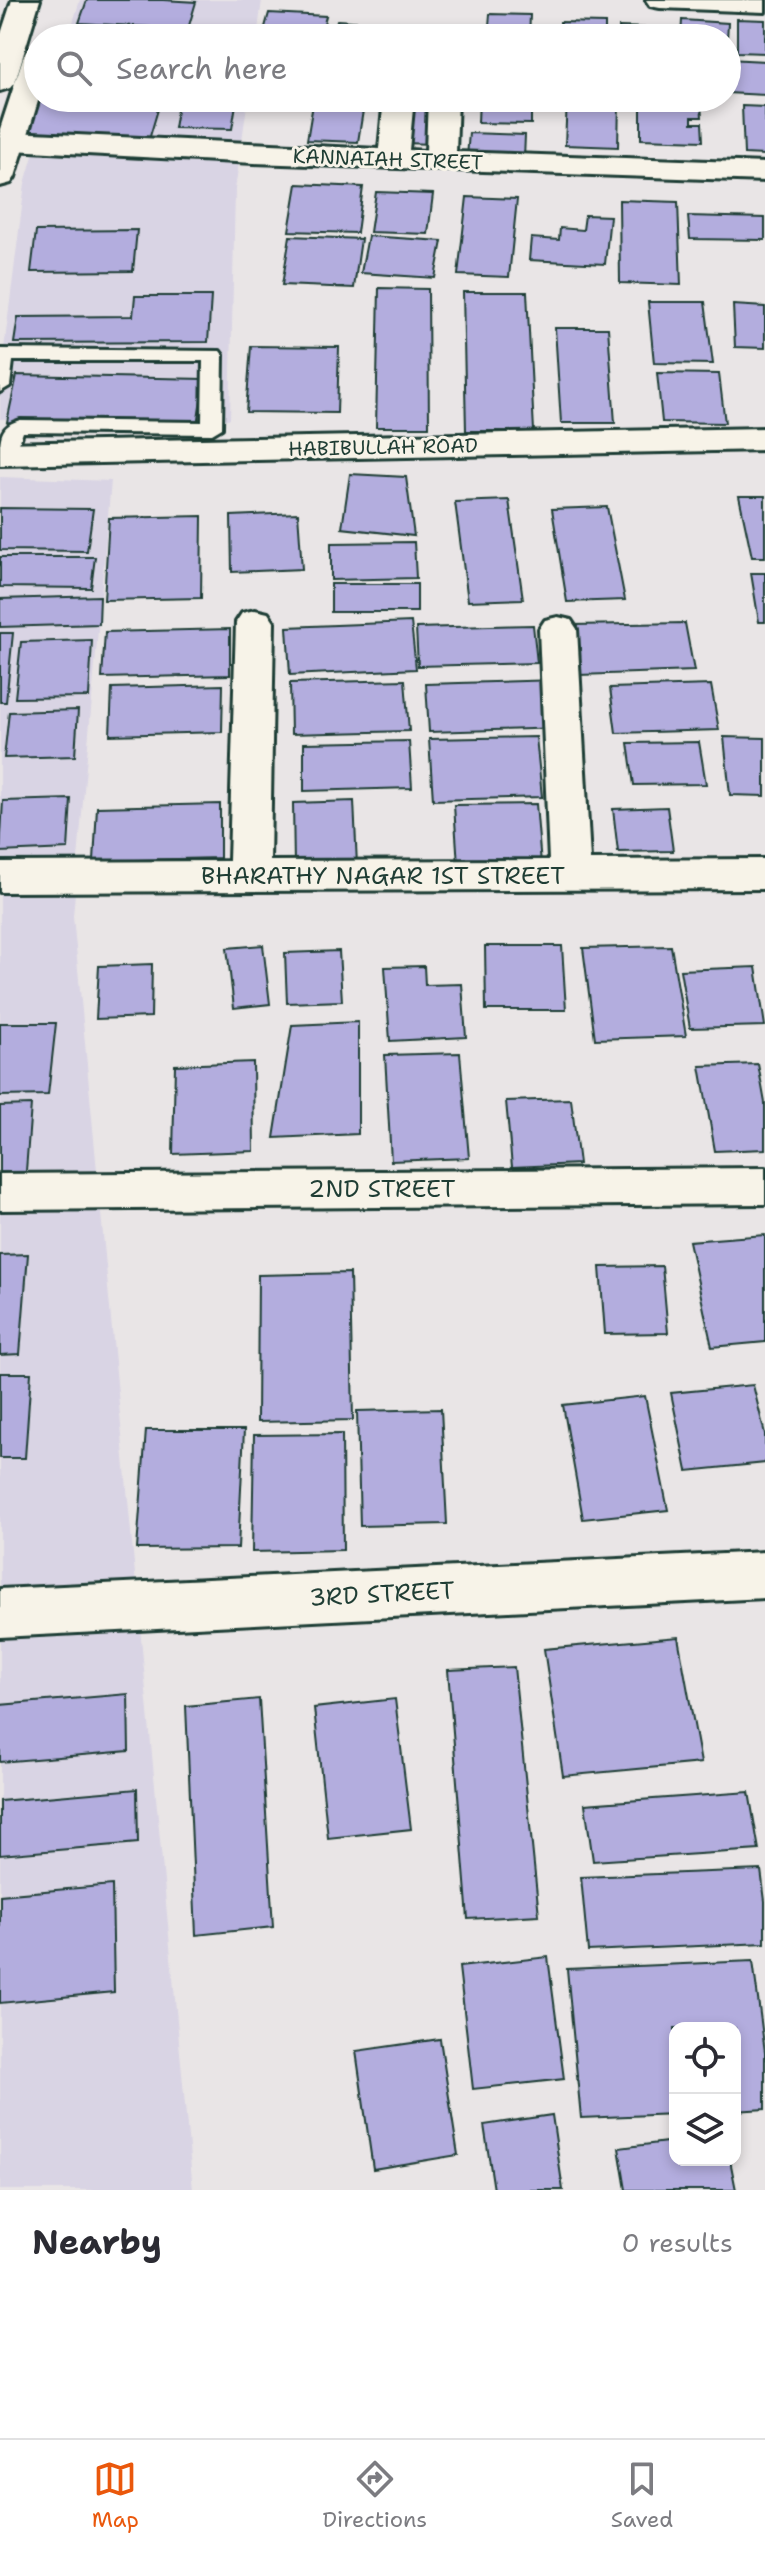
<!DOCTYPE html>
<style>
:root{--surface:#fff;--page:#f7f7f7;--text:#2b2b33;--muted:#7c7c81;--line:#e1e1e2;--accent:#ea580c}
body{margin:0;font-family:"Shantell Sans",sans-serif;background:var(--page);color:var(--text)}
.controls{position:absolute;right:24px;bottom:24px;display:grid;overflow:hidden;border-radius:16px;box-shadow:0 4px 12px #0003}
.controls button{width:72px;height:72px;display:grid;place-items:center;padding:0;border:0;border-bottom:2px solid var(--line);background:var(--surface);color:var(--text);font:40px sans-serif}
.list{margin:0;padding:0;list-style:none}
h2{display:flex;justify-content:space-between;align-items:center;height:104px;margin:0;padding:0 32px;font-size:34px}
h2 small{font-size:26px;font-weight:400;color:var(--muted)}
.icon{flex:none;width:44px;height:44px;fill:none;stroke:currentColor;stroke-width:2;stroke-linecap:round;stroke-linejoin:round}
.map{position:relative;flex:none;width:765px;height:2190px;overflow:hidden}
.search{position:absolute;background:var(--surface);box-shadow:0 4px 12px #0003;left:24px;right:24px;top:24px;height:88px;display:flex;align-items:center;gap:20px;box-sizing:border-box;padding:0 28px;border-radius:44px;color:var(--muted);font-size:30px}
.sheet{height:248px;background:var(--surface)}
nav{display:flex;justify-content:space-around;align-items:center;box-sizing:border-box;height:112px;border-top:2px solid var(--line);background:var(--surface);font-size:22px;color:var(--muted)}
nav a{display:grid;justify-items:center;gap:4px}
nav .on{color:var(--accent)}
.map>svg:first-child{display:block}
.built{fill:#d9d4e4}
.building{fill:#b3adde;stroke:#1f3d34;stroke-width:2}
.lines{fill:none;stroke-linecap:round;stroke-linejoin:round}
.service-casing{stroke:#1f3d34;stroke-width:6}
.minor-casing{stroke:#1f3d34;stroke-width:6}
.secondary-casing{stroke:#1f3d34;stroke-width:6}
.service{fill:#f7f3e8;fill-rule:evenodd}
.minor{fill:#f7f3e8;fill-rule:evenodd}
.secondary{fill:#f7f3e8;fill-rule:evenodd}
.labels{text-anchor:middle;stroke-width:6;stroke-linejoin:round;paint-order:stroke}
.far-street-label{font-size:20px;fill:#1f3d34;stroke:#f7f3e8}
.street-label{font-size:24px;fill:#1f3d34;stroke:#f7f3e8}
</style>
<div class="map">
<svg width="765" height="2190" viewBox="0 0 765 2190">
<rect width="100%" height="100%" fill="#e9e5e6"/>
<filter id="ink" filterUnits="userSpaceOnUse"><feTurbulence type="fractalNoise" baseFrequency=".0125" numOctaves="2"/><feDisplacementMap in="SourceGraphic" scale="16" xChannelSelector="R" yChannelSelector="G"/><feConvolveMatrix kernelMatrix="1 2 1 2 8 2 1 2 1" color-interpolation-filters="sRGB"/></filter>
<g filter="url(#ink)">
<!-- built -->
<path class="built" d="M 80,0 L 262,0 L 257,38 L 68,38 Z
M 50,98 L 248,98 L 235,190 L 230,419 L 0,419 L 0,380 L 25,183 Z
M 0,477 L 111,481 L 73,916 L 193,2190 L 0,2190 Z"/>
<!-- building -->
<path class="building" d="M 87,0 L 163,0 L 196,2 L 188,29 L 79,23 Z
M 269,13 L 326,16 L 320,38 L 262,38 Z
M 490,14 L 530,15 L 529,38 L 488,38 Z
M 737,19 L 765,20 L 765,53 L 737,52 Z
M 337,20 L 381,23 L 377,38 L 332,38 Z
M 682,20 L 728,23 L 727,39 L 681,38 Z
M 560,22 L 605,23 L 605,38 L 560,38 Z
M 619,27 L 677,29 L 676,38 L 619,38 Z
M 70,30 L 181,35 L 180,38 L 67,38 Z
M 397,30 L 456,32 L 455,38 L 395,38 Z
M 727,59 L 765,61 L 765,95 L 727,93 Z
M 179,98 L 237,98 L 232,129 L 174,128 Z
M 314,98 L 365,98 L 358,142 L 307,140 Z
M 408,98 L 438,98 L 432,144 L 404,143 Z
M 479,98 L 531,98 L 531,124 L 478,123 Z
M 567,99 L 619,101 L 618,147 L 565,145 Z
M 37,100 L 159,106 L 148,143 L 24,137 Z
M 657,102 L 701,104 L 702,117 L 692,117 L 692,123 L 702,123 L 703,141 L 641,139 L 641,105 L 657,106 Z
M 742,106 L 765,107 L 765,155 L 744,154 Z
M 469,133 L 525,135 L 524,159 L 467,157 Z
M 297,184 L 363,187 L 357,233 L 289,231 Z
M 376,192 L 433,194 L 428,234 L 370,232 Z
M 467,197 L 517,199 L 509,277 L 458,275 Z
M 619,200 L 678,202 L 681,285 L 620,283 Z
M 585,215 L 610,216 L 605,264 L 529,260 L 531,238 L 559,240 L 560,228 L 583,230 Z
M 688,216 L 765,218 L 765,240 L 690,239 Z
M 137,230 L 133,271 L 31,272 L 36,231 Z
M 290,236 L 361,239 L 354,288 L 282,285 Z
M 368,236 L 442,241 L 435,278 L 361,273 Z
M 379,288 L 428,289 L 429,427 L 376,427 Z
M 463,292 L 527,292 L 534,431 L 466,431 Z
M 135,296 L 211,296 L 208,342 L 14,343 L 18,317 L 133,316 Z
M 648,302 L 705,302 L 713,364 L 654,363 Z
M 733,305 L 765,307 L 765,348 L 735,347 Z
M 555,328 L 608,328 L 615,423 L 561,423 Z
M 251,346 L 339,347 L 337,413 L 246,412 Z
M 657,373 L 719,374 L 725,423 L 662,422 Z
M 17,375 L 204,379 L 197,425 L 7,422 Z
M 350,474 L 406,477 L 414,536 L 342,528 Z
M 739,496 L 765,496 L 765,557 L 752,557 Z
M 509,500 L 523,599 L 468,601 L 455,502 Z
M 607,507 L 625,600 L 567,602 L 552,509 Z
M 0,508 L 93,509 L 87,551 L 0,550 Z
M 298,513 L 302,569 L 232,572 L 231,516 Z
M 202,516 L 201,598 L 104,600 L 109,518 Z
M 414,542 L 416,578 L 331,580 L 331,543 Z
M 0,557 L 95,557 L 91,588 L 0,587 Z
M 751,573 L 765,573 L 765,622 L 759,622 Z
M 331,584 L 417,584 L 417,612 L 331,612 Z
M 100,596 L 99,624 L 0,627 L 0,599 Z
M 411,622 L 416,669 L 290,675 L 287,627 Z
M 685,623 L 694,671 L 579,675 L 573,625 Z
M 533,625 L 537,663 L 418,666 L 416,628 Z
M 230,629 L 230,675 L 102,678 L 105,632 Z
M 0,633 L 13,633 L 6,702 L 0,702 Z
M 92,640 L 89,697 L 15,698 L 21,642 Z
M 405,680 L 409,731 L 291,734 L 290,683 Z
M 557,680 L 562,728 L 429,732 L 426,684 Z
M 223,685 L 222,732 L 110,735 L 112,688 Z
M 711,685 L 719,730 L 616,733 L 610,688 Z
M 78,710 L 75,756 L 4,758 L 9,712 Z
M 536,737 L 542,797 L 433,800 L 429,739 Z
M 724,737 L 765,738 L 765,796 L 730,795 Z
M 409,741 L 412,788 L 304,791 L 304,743 Z
M 699,742 L 706,784 L 634,785 L 628,743 Z
M 71,799 L 68,849 L 0,852 L 3,801 Z
M 354,801 L 357,865 L 294,866 L 293,803 Z
M 220,804 L 220,858 L 94,861 L 97,807 Z
M 536,804 L 541,864 L 458,865 L 454,805 Z
M 667,807 L 673,851 L 618,852 L 613,809 Z
M 263,945 L 270,1004 L 234,1008 L 227,948 Z
M 485,946 L 562,946 L 566,1010 L 486,1010 Z
M 671,946 L 686,1036 L 595,1039 L 583,948 Z
M 339,951 L 342,1001 L 287,1003 L 285,953 Z
M 152,964 L 151,1017 L 96,1019 L 99,966 Z
M 424,966 L 425,985 L 462,984 L 466,1037 L 390,1041 L 385,967 Z
M 756,967 L 765,1026 L 690,1028 L 680,970 Z
M 358,1022 L 358,1134 L 274,1138 L 292,1025 Z
M 0,1023 L 56,1023 L 48,1095 L 0,1096 Z
M 460,1053 L 469,1158 L 391,1161 L 385,1055 Z
M 253,1062 L 254,1151 L 173,1154 L 175,1065 Z
M 758,1064 L 765,1103 L 765,1149 L 715,1151 L 700,1066 Z
M 571,1099 L 579,1164 L 512,1167 L 506,1101 Z
M 31,1105 L 25,1184 L 0,1185 L 0,1106 Z
M 765,1235 L 765,1342 L 712,1347 L 689,1241 Z
M 28,1254 L 20,1354 L 0,1355 L 0,1255 Z
M 662,1266 L 668,1333 L 605,1334 L 600,1267 Z
M 350,1273 L 353,1420 L 257,1422 L 258,1275 Z
M 0,1373 L 31,1373 L 25,1458 L 0,1458 Z
M 753,1385 L 765,1434 L 765,1463 L 687,1471 L 671,1393 Z
M 645,1396 L 668,1510 L 583,1519 L 563,1405 Z
M 441,1409 L 447,1524 L 360,1526 L 357,1411 Z
M 146,1430 L 244,1430 L 238,1548 L 137,1549 Z
M 342,1434 L 343,1550 L 252,1552 L 254,1435 Z
M 678,1637 L 701,1763 L 563,1776 L 544,1649 Z
M 514,1667 L 539,1915 L 468,1919 L 448,1670 Z
M 128,1694 L 129,1751 L 0,1762 L 0,1705 Z
M 259,1699 L 273,1927 L 196,1935 L 186,1706 Z
M 395,1699 L 411,1829 L 328,1838 L 314,1708 Z
M 137,1789 L 138,1843 L 0,1855 L 0,1801 Z
M 749,1792 L 759,1850 L 593,1861 L 585,1804 Z
M 761,1870 L 765,1901 L 765,1943 L 588,1951 L 581,1877 Z
M 112,1885 L 114,1992 L 0,2003 L 0,1895 Z
M 548,1957 L 564,2079 L 473,2089 L 459,1967 Z
M 753,1961 L 765,2052 L 765,2109 L 735,2111 L 735,2028 L 675,2028 L 675,2114 L 581,2118 L 567,1969 Z
M 440,2039 L 458,2155 L 373,2169 L 356,2051 Z
M 552,2115 L 563,2190 L 494,2190 L 484,2125 Z
M 675,2141 L 675,2160 L 730,2160 L 736,2190 L 626,2190 L 619,2148 Z"/>
<g class="lines">
<!-- service casing -->
<g class="service-casing">
<path id="service" d="M 0,349 L 220,351 L 223,355 L 222,428 L 212,434 L 23,432 L 14,458 L 0,459 C 0,436 0,426 20,420 L 202,422 L 203,361 L 13,361 L 10,386 L 0,392 Z"/>
</g>
<!-- minor casing -->
<g class="minor-casing">
<path id="minor" d="M 646,0 L 765,0 L 765,12 L 660,8 L 650,6 Z
M 384,98 L 414,98 L 409,150 L 426,151 L 428,98 L 458,98 L 456,152 L 765,163 L 765,181 L 254,163 L 12,150 L 0,145 L 1,135 L 12,132 L 379,149 Z
M 765,428 L 765,450 L 0,465 L 0,443 Z
M 255,610 L 268,613 L 274,622 L 270,861 L 549,860 L 539,629 L 545,620 L 558,617 L 571,620 L 577,629 L 590,860 L 765,859 L 765,889 L 0,892 L 0,862 L 229,861 L 236,622 L 242,613 Z
M 765,1168 L 765,1204 L 0,1210 L 0,1174 Z
M 765,1552 L 765,1598 L 0,1637 L 0,1589 Z"/>
</g>
<!-- secondary casing -->
<g class="secondary-casing">
<path id="secondary" d="M 12,0 L 40,0 L 15,82 L 10,88 L 0,91 L 0,37 Z
M 38,46 L 39,98 L 15,177 L 11,183 L 0,186 L 0,129 L 24,55 L 28,49 Z"/>
</g>
<!-- service -->
<use href="#service" class="service"/>
<!-- minor -->
<use href="#minor" class="minor"/>
<!-- secondary -->
<use href="#secondary" class="secondary"/>
</g>
</g>
<g class="labels">
<!-- far-street labels -->
<g class="far-street-label">
<text transform="translate(388 159) rotate(2)" y="7">KANNAIAH STREET</text>
<text transform="translate(383 447) rotate(-1)" y="7">HABIBULLAH ROAD</text>
</g>
<!-- street labels -->
<g class="street-label">
<text x="383" y="884">BHARATHY NAGAR 1ST STREET</text>
<text x="382" y="1197">2ND STREET</text>
<text transform="translate(382 1594) rotate(-3)" y="8">3RD STREET</text>
</g>
</g>
</svg>
<div class="controls">
<button><svg class="icon" aria-label="locate" viewBox="0 0 24 24"><circle cx="12" cy="12" r="6"/><path d="M12 2v4M12 18v4M2 12h4M18 12h4"/></svg></button>
<button><svg class="icon" aria-label="layers" viewBox="0 0 24 24"><path d="M12 4l9 5-9 5-9-5zM3 14l9 5 9-5"/></svg></button>
</div>
<div class="search"><svg class="icon" aria-label="search" viewBox="0 0 24 24"><circle cx="10" cy="10" r="6"/><path d="M15 15l6 6"/></svg>Search here</div>
</div>
<section class="sheet">
<h2>Nearby<small>0 results</small></h2>
<ul class="list">
</ul>
</section>
<nav>
<a class="on"><svg class="icon" aria-label="map" viewBox="0 0 24 24"><path d="M3 6l6-2 6 2 6-2v14l-6 2-6-2-6 2zM9 4v14M15 6v14"/></svg>Map</a>
<a><svg class="icon" aria-label="directions" viewBox="0 0 24 24"><path d="M12 3l9 9-9 9-9-9zM9 14v-3h6M13 9l2 2-2 2"/></svg>Directions</a>
<a><svg class="icon" aria-label="saved" viewBox="0 0 24 24"><path d="M7 4h10v16l-5-4-5 4z"/></svg>Saved</a>
</nav>
